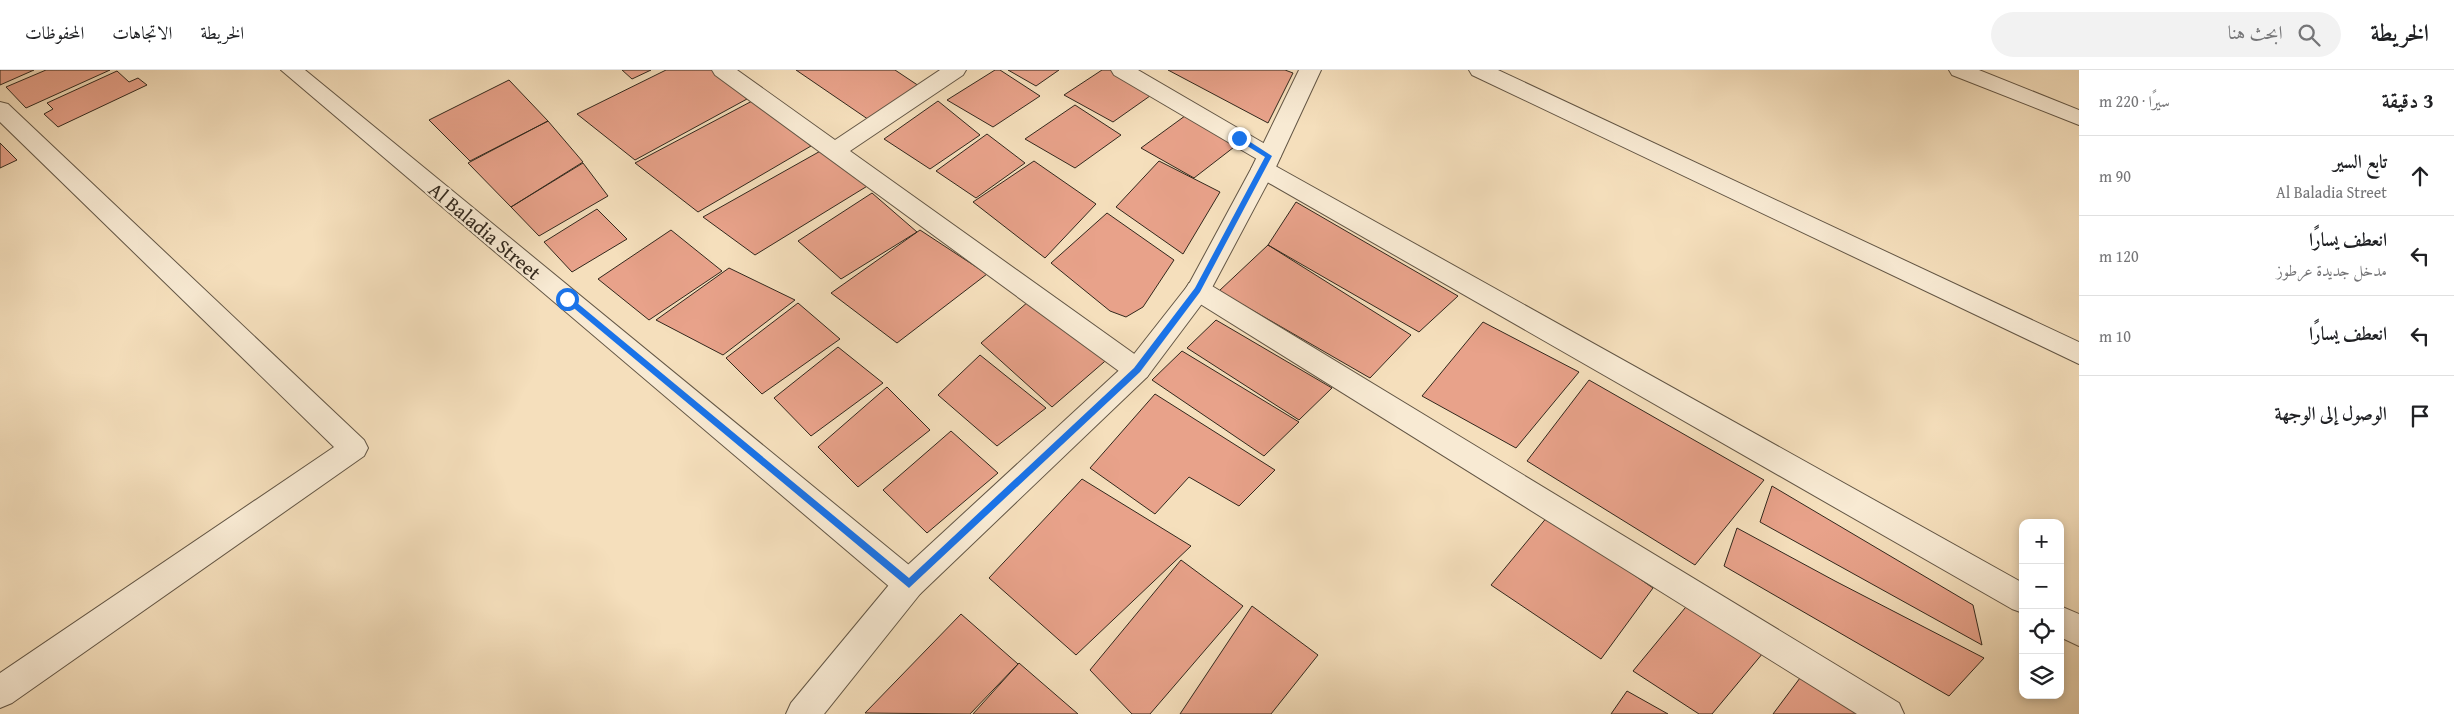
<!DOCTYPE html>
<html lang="ar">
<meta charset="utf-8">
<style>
:root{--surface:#fff;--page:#f2f2f2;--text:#202124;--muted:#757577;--line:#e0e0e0}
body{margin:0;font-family:"Gentium Book Plus",Amiri,serif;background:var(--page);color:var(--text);direction:rtl}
.controls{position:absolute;right:15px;bottom:15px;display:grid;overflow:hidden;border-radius:10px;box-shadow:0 2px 8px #0003}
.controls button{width:45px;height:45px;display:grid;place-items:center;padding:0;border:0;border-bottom:1px solid var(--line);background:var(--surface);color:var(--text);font:25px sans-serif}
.stop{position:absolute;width:15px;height:15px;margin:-11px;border:4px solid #1a73e8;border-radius:50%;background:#fff}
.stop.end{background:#1a73e8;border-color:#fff;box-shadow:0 1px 5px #0008}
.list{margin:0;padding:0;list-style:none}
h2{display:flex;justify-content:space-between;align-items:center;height:65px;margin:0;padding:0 20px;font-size:21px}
h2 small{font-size:16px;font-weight:400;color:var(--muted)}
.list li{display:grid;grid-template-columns:32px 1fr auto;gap:15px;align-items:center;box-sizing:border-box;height:80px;padding:0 20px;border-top:1px solid var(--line)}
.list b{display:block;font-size:19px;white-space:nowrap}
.list p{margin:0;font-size:16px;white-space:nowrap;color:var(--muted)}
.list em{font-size:16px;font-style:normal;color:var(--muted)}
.icon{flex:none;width:28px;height:28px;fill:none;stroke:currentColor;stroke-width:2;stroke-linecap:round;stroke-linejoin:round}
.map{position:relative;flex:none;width:2079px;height:644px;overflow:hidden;direction:ltr}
header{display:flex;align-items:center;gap:30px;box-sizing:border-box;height:70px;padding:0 25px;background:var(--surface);border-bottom:1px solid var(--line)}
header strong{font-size:24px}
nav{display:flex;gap:28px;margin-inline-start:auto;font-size:18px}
.search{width:350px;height:45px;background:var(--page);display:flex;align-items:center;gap:12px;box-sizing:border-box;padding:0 18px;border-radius:28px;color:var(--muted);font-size:19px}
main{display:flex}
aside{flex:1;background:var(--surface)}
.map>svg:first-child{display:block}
.building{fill:#e8a28a;stroke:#32281d}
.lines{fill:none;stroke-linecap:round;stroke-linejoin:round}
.minor-casing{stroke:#635645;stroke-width:2}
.tertiary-casing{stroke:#635645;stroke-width:2}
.minor{fill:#f8ead3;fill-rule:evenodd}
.tertiary{fill:#f8ead3;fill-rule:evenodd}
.route{fill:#1a73e8}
.labels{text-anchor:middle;stroke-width:4.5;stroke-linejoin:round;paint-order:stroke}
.street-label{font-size:20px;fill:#32281d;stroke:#f8ead3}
</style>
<header>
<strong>الخريطة</strong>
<div class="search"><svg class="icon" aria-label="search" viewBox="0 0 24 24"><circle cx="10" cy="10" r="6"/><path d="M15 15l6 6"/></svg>ابحث هنا</div>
<nav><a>الخريطة</a><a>الاتجاهات</a><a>المحفوظات</a></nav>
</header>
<main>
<aside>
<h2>3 دقيقة<small>سيرًا · 220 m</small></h2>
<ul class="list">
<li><svg class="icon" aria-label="ahead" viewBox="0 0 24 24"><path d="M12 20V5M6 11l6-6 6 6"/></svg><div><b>تابع السير</b><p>Al Baladia Street</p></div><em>90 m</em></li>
<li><svg class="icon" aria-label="left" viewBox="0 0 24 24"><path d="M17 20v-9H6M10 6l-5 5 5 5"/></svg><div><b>انعطف يسارًا</b><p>مدخل جديدة عرطوز</p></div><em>120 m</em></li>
<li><svg class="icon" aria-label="left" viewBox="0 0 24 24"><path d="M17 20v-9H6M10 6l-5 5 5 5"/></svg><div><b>انعطف يسارًا</b></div><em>10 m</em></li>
<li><svg class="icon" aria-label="arrive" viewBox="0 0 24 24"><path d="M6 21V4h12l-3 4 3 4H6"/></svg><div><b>الوصول إلى الوجهة</b></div></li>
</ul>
</aside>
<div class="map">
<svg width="2079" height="644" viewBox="0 0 2079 644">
<rect width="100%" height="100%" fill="#f5dfbc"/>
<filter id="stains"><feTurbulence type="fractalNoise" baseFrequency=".004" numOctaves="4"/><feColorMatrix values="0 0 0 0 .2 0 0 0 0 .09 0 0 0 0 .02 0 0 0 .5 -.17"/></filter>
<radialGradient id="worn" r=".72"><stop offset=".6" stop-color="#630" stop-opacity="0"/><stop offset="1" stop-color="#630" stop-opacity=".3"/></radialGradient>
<!-- building -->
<path class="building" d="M 0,0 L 34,0 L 0,15 Z
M 46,0 L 110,0 L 26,38 L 6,17 Z
M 622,0 L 651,0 L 632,9 Z
M 666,0 L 712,0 L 747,29 L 635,90 L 577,44 Z
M 796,0 L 895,0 L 925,20 L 875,54 Z
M 995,0 L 1000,0 L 1040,26 L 993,57 L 947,30 Z
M 1008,0 L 1059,0 L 1036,16 Z
M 1102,0 L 1122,0 L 1157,21 L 1113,52 L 1064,25 Z
M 1168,0 L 1285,0 L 1293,3 L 1268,53 Z
M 117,1 L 129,12 L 138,8 L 147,15 L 58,57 L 44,44 L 53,39 L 47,33 Z
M 509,10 L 548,51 L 470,91 L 429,50 Z
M 754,30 L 811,76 L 698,142 L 635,93 Z
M 938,31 L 980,65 L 930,99 L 884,69 Z
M 1075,35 L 1121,65 L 1075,98 L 1025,69 Z
M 1189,43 L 1238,74 L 1194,108 L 1141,78 Z
M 548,51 L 583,92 L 511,137 L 468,93 Z
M 987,64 L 1025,93 L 976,128 L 936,101 Z
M 0,73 L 17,90 L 0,98 Z
M 824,79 L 869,115 L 755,185 L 703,147 Z
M 1034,91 L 1096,134 L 1045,188 L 973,132 Z
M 1159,91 L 1220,122 L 1183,184 L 1116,137 Z
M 583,93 L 608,126 L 539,166 L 511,137 Z
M 872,123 L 917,162 L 841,209 L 798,171 Z
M 1296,132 L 1458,226 L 1419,262 L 1268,175 Z
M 597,139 L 627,169 L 572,202 L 544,172 Z
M 1107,143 L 1174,190 L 1143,237 L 1126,247 L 1110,241 L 1051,193 Z
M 671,160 L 722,201 L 649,250 L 598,209 Z
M 920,160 L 987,204 L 897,273 L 831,223 Z
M 1268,175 L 1411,265 L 1370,308 L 1219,221 Z
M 729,198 L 795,230 L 723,285 L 656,250 Z
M 1029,231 L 1111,286 L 1052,337 L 981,273 Z
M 798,233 L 840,269 L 762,324 L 726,288 Z
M 1216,250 L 1332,318 L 1299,350 L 1187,278 Z
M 1483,252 L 1579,302 L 1516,378 L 1422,326 Z
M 838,277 L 883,313 L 811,366 L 774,328 Z
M 1182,281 L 1299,352 L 1264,386 L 1152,310 Z
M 980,285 L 1046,338 L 997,376 L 938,325 Z
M 1589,310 L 1764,410 L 1695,495 L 1527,391 Z
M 887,317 L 930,360 L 858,417 L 818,377 Z
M 1155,324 L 1275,400 L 1239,436 L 1189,407 L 1155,444 L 1090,398 Z
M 951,361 L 998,403 L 927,463 L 883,420 Z
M 1082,409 L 1191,476 L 1076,585 L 989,508 Z
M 1772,416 L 1973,535 L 1982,575 L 1760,452 Z
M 1548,446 L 1653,518 L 1601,589 L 1491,515 Z
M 1737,458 L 1835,511 L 1984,588 L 1949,626 L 1724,496 Z
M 1181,490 L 1243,536 L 1150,644 L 1132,644 L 1090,600 Z
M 1690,532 L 1763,583 L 1712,644 L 1699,644 L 1633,601 Z
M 1252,536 L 1318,585 L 1271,644 L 1180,644 Z
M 961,544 L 1018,594 L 970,644 L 865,643 Z
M 1019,593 L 1078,644 L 973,644 Z
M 1803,604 L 1859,644 L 1773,644 Z
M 1627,621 L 1668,644 L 1611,644 Z"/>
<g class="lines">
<!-- minor casing -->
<g class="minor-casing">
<path id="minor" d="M 281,0 L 305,0 L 920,504 L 925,514 L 920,524 L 909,528 L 898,524 Z
M 712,0 L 737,0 L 835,70 L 940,0 L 966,0 L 963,5 L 850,81 L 1147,293 L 1151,300 L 1147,307 L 1137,311 L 1127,307 L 715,5 Z
M 1111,0 L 1138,0 L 1277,81 L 1281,86 L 1277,91 L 1270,93 L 2023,513 L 2023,543 L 2012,539 L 1255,105 L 1251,99 L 1255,93 L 1262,92 L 1114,5 Z
M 1469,0 L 1498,0 L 2079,272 L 2079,294 L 1472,5 Z
M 1949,0 L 1979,0 L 2079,40 L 2079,55 L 1952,5 Z
M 0,32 L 8,34 L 364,370 L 368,378 L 364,386 L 12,633 L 0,638 L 0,603 L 334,377 L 0,52 Z
M 1198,211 L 1207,213 L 1899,633 L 1904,644 L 1857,644 L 1189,227 L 1185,220 L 1189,213 Z
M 2060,536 L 2079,544 L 2079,576 L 2060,567 Z"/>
</g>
<!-- tertiary casing -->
<g class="tertiary-casing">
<path id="tertiary" d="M 1299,0 L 1321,0 L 1275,99 L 1207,227 L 1147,307 L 920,524 L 824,644 L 786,644 L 791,633 L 898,504 L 1127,293 L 1189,214 L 1251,99 Z"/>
</g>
<!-- minor -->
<use href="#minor" class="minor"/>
<!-- tertiary -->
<use href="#tertiary" class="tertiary"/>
</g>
<!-- route -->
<path class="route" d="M 1236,66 L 1241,66 L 1272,86 L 1200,222 L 1140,302 L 909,518 L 563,229 L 570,227 L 909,508 L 1134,298 L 1195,218 L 1265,87 L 1236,69 Z"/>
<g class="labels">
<!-- street labels -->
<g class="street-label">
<text transform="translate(485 161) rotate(40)" y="7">Al Baladia Street</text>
</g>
</g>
<rect width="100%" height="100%" filter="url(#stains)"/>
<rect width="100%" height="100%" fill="url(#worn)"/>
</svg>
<div class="controls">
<button>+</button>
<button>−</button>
<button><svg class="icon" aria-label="locate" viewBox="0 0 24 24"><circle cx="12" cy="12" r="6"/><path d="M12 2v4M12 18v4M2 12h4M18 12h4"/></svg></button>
<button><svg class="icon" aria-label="layers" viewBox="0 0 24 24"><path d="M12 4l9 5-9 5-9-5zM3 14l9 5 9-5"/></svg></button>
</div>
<div class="stop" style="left:567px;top:229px"></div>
<div class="stop end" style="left:1239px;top:68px"></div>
</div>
</main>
